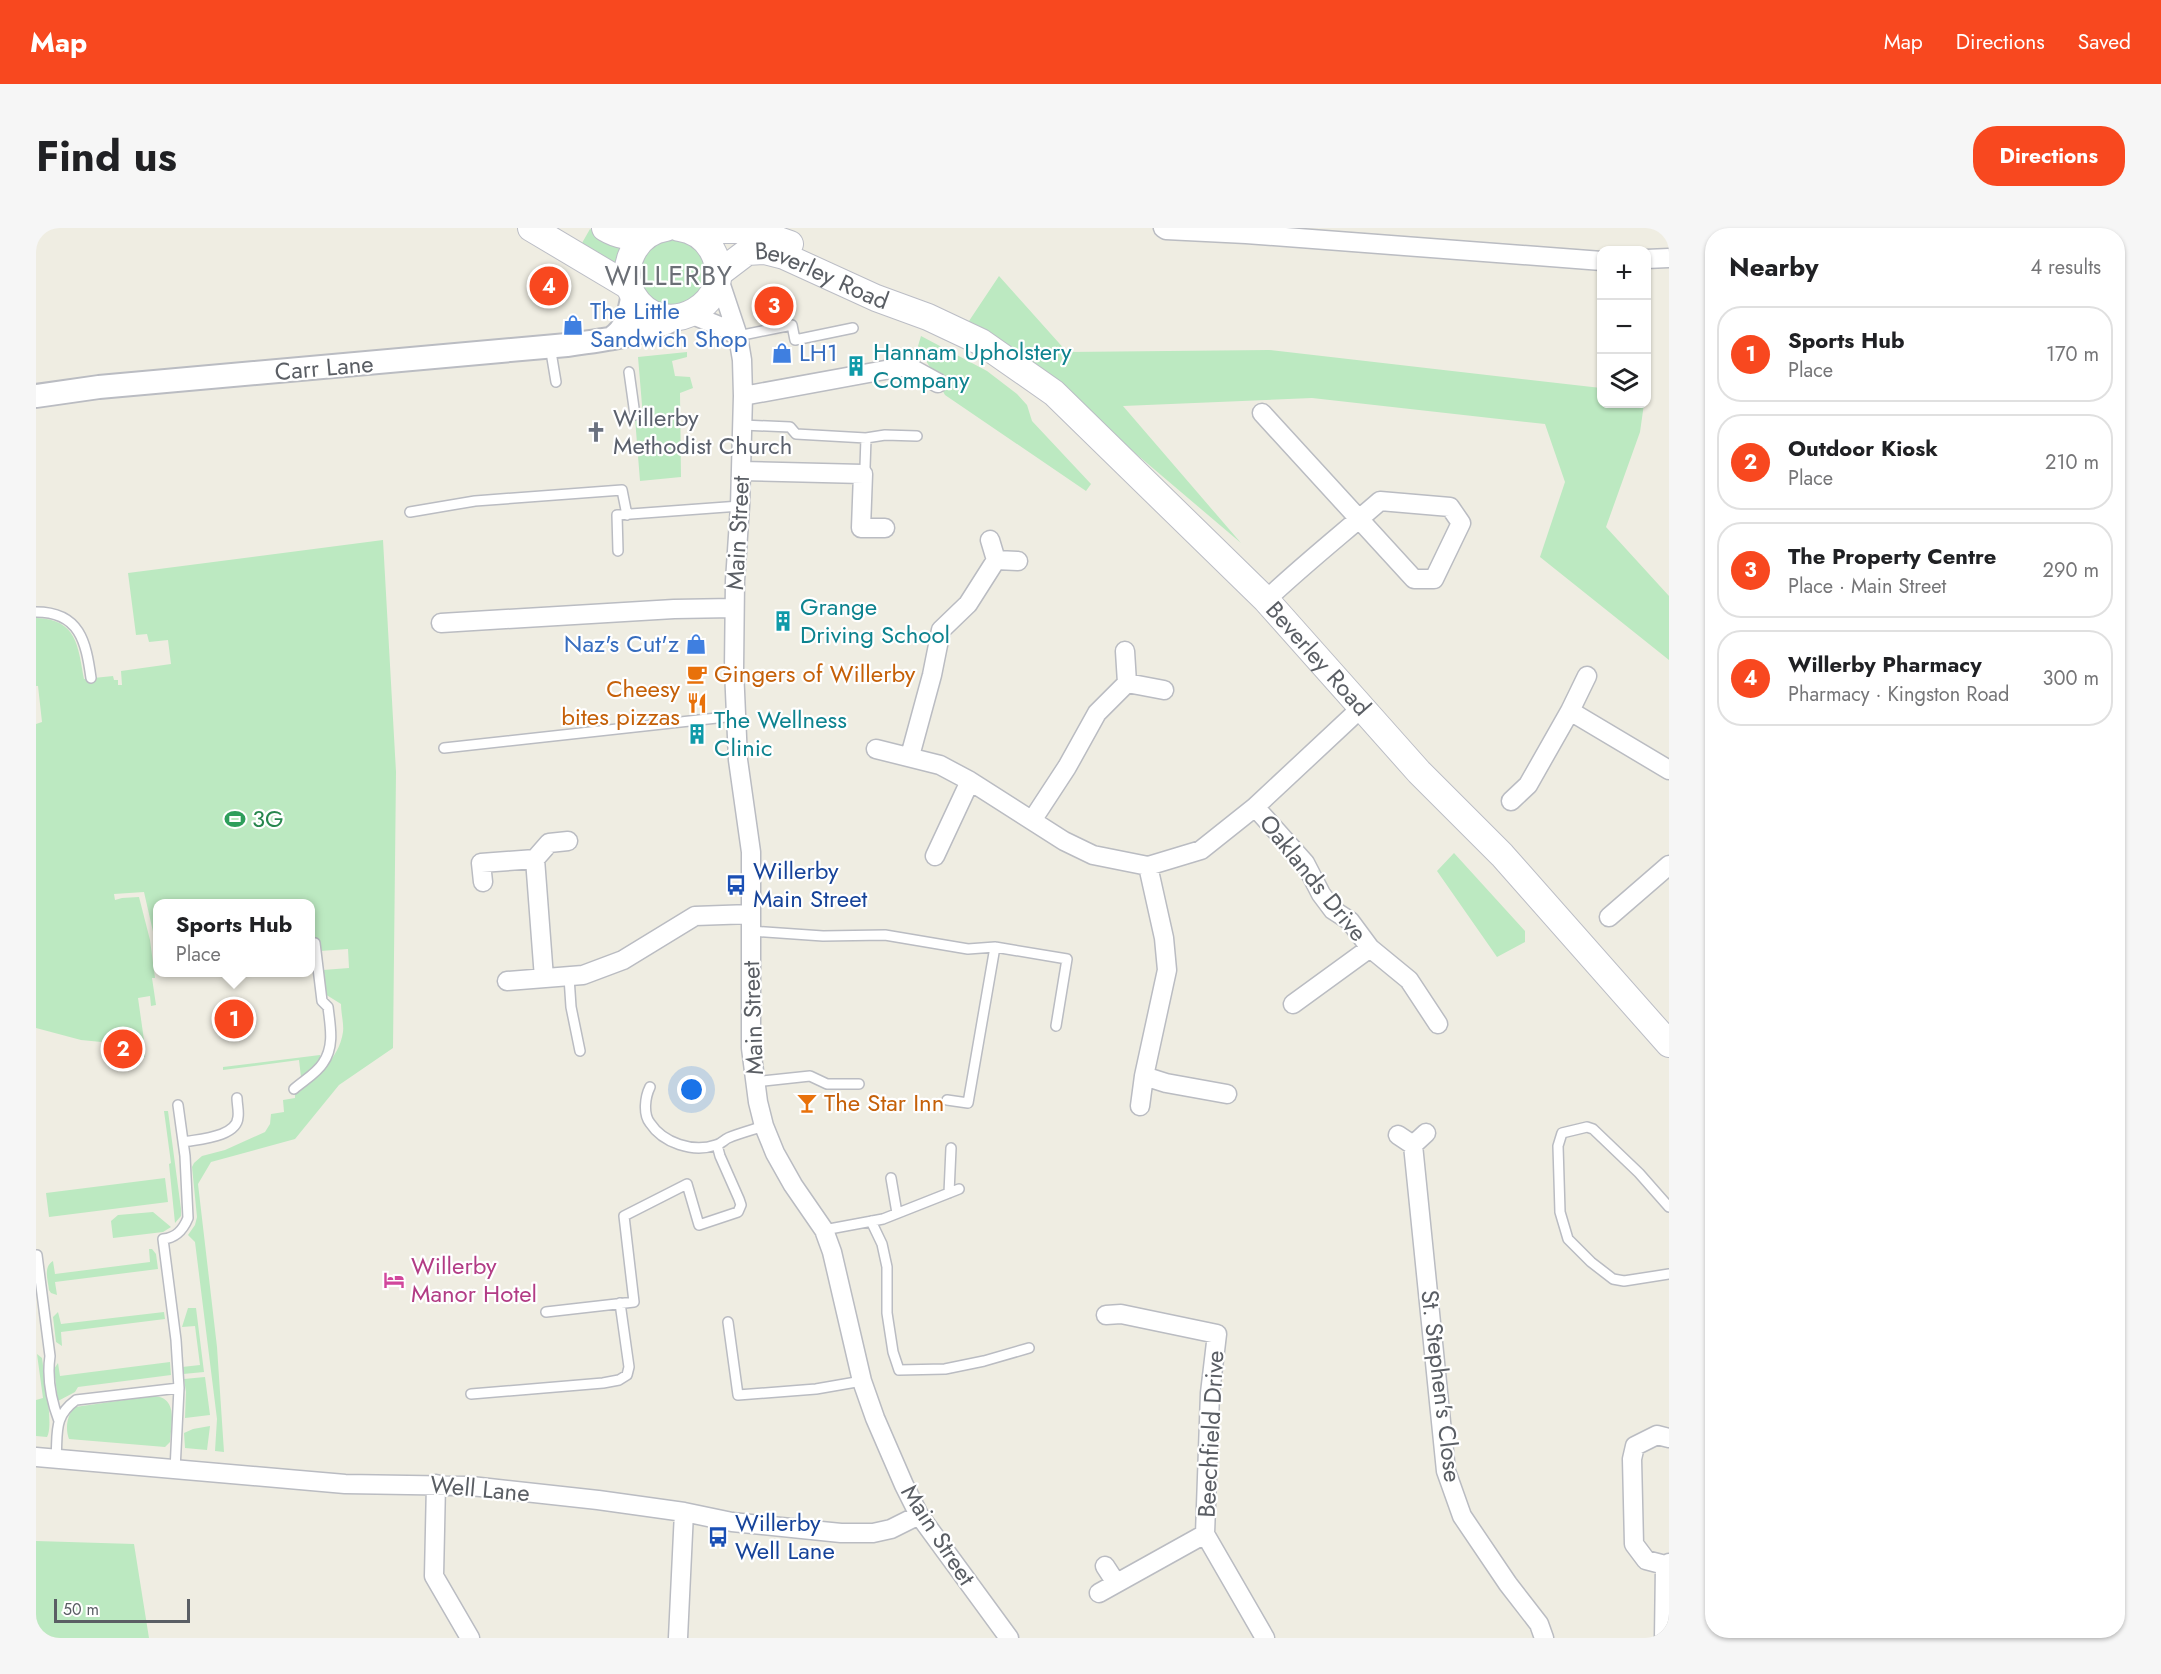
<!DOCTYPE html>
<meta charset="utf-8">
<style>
:root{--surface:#fff;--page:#f6f6f6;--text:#202124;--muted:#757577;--line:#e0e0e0;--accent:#f8481f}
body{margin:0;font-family:Jost,sans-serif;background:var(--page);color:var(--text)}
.controls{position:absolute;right:18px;top:18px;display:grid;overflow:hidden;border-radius:12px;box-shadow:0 2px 4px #0004}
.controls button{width:54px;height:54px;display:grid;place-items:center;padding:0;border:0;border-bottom:2px solid var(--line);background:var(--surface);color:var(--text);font:30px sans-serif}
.scale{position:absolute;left:18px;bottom:15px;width:136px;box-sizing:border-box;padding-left:6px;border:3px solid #5a5e64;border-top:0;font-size:16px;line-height:21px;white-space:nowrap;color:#5a5e64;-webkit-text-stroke:4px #fff;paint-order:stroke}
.you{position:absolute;left:656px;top:862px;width:21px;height:21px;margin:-15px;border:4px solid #fff;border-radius:50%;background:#1a73e8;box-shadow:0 0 0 9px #1a73e833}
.badge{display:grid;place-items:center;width:39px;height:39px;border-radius:50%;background:var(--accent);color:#fff;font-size:20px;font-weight:700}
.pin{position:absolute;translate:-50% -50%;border:3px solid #fff;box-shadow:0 2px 6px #0006}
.popup{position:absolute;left:117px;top:671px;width:162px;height:78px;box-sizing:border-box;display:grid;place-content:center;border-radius:12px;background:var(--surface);filter:drop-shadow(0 2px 4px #0005);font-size:20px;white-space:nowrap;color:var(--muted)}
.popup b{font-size:22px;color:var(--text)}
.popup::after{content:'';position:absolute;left:50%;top:100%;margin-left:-12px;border:12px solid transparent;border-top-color:var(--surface)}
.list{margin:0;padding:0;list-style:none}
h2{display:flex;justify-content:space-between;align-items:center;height:78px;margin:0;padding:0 24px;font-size:26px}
h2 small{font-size:20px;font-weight:400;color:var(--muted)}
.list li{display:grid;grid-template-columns:39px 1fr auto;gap:18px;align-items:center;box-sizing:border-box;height:96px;margin:0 12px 12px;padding:0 12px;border:2px solid var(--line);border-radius:24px}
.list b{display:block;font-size:22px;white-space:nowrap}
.list p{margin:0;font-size:20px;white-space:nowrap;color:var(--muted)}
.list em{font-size:20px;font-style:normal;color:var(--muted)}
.icon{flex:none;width:33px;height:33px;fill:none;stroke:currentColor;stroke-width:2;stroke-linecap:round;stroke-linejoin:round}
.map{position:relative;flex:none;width:1633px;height:1410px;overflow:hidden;border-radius:24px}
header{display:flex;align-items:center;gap:36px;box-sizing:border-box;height:84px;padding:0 30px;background:var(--accent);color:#fff}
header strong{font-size:28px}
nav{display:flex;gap:33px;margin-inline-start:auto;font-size:21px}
.intro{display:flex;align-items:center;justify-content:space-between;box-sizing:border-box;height:144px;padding:0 36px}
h1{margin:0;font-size:42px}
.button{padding:15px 27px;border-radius:24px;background:var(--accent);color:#fff;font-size:21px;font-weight:700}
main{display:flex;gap:36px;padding:0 36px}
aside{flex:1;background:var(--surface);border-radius:24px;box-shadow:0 2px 4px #0004}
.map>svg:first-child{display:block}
.green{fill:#bce9c1}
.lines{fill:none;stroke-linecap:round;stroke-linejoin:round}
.service-casing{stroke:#babcc2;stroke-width:12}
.minor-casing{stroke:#babcc2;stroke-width:21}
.tertiary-casing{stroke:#babcc2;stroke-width:26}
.secondary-casing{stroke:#bbbdc5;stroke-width:28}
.service{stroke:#fff;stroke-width:9}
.minor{stroke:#fff;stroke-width:18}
.tertiary{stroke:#fff;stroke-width:22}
.secondary{stroke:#fff;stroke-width:26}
.labels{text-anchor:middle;stroke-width:4.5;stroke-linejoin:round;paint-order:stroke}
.street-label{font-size:24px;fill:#5a5e64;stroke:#fff}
.shop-label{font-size:24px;fill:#366cbe;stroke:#fff;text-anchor:start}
.culture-label{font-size:24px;fill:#0d838f;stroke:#fff;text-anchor:start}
.worship-label{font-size:24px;fill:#5b616d;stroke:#fff;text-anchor:start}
.food-label{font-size:24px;fill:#c56008;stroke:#fff;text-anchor:start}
.leisure-label{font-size:24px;fill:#27864d;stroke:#fff;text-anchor:start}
.transit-label{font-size:24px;fill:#164399;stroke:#fff;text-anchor:start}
.hotel-label{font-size:24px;fill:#b23c85;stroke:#fff;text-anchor:start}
.quarter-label{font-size:27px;letter-spacing:1.5px;fill:#6b6f76;stroke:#fff}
</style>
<header>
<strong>Map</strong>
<nav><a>Map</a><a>Directions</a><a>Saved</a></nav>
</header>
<div class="intro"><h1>Find us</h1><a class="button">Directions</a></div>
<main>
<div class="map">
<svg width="1633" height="1410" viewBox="0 0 1633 1410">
<rect width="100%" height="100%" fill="#efede2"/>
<!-- green -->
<path class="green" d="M 554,1 L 583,18 L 585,21 L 579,37 L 534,14 L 537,10 L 546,15 Z
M 625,9 L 649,9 L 671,30 L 670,56 L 654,74 L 630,78 L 616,71 L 604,55 L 602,35 Z
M 963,48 L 1031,124 L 1233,122 L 1565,160 L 1566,176 L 1608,176 L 1604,204 L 1570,299 L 1633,368 L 1633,432 L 1504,329 L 1529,254 L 1509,196 L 1276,170 L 1087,178 L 1205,315 L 1039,174 L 933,93 Z
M 885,108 L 951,143 L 981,166 L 991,177 L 996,193 L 1055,256 L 1050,263 L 909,167 L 882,118 Z
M 651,124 L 651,129 L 636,133 L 639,148 L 654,149 L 657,160 L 644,165 L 645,249 L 604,253 L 599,190 L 607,189 L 602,129 Z
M 347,312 L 360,544 L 357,820 L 303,857 L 259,911 L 175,934 L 162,956 L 181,1119 L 188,1224 L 179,1223 L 181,1191 L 159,1014 L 152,1007 L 159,997 L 161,989 L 156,939 L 158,935 L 166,928 L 189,922 L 229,904 L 234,896 L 235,886 L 248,884 L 247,872 L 259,870 L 259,866 C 279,849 303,832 307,804 C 308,796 305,785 305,776 L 289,766 L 287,742 L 313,740 L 312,721 L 284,723 L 283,715 L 275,715 L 274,676 L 122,676 L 121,736 L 118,708 L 108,664 L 78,666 L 79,672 L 86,670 L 103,669 L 114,712 L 119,750 L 116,750 L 120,777 L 115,778 L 114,768 L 102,770 L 108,812 L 100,813 L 101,826 L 109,826 L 109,829 L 101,829 L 86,816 L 45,812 L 0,800 L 0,496 L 6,494 L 2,458 L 0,458 L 0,390 C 41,391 42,418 48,451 L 77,448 L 78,452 L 82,452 L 82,457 L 86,457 L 85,443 L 135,436 L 132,412 L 113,414 L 111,406 L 100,407 L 92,345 Z
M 1418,625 L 1489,703 L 1489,714 L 1461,729 L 1401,643 Z
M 284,827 L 285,833 L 265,849 L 263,832 L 187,842 L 187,839 Z
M 128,883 L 132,883 L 145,981 L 145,988 L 139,995 L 133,936 L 135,935 Z
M 129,950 L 132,974 L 13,989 L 10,965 Z
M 117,984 L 135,999 L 127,1004 L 77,1010 L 75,993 L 82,987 Z
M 113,1021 L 116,1021 L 120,1026 L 122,1041 L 19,1054 L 21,1067 L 15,1065 L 13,1062 C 12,1052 7,1039 17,1033 L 19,1046 L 114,1034 Z
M 152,1080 L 160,1080 L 168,1144 L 147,1146 L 146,1139 L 164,1137 L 159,1098 L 146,1099 Z
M 22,1084 L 25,1096 L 128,1084 L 129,1091 L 25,1104 L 26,1118 L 20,1114 L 17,1089 Z
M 1,1126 L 6,1130 C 8,1146 18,1198 11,1209 L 0,1208 L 0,1172 L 7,1170 Z
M 134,1134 L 135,1147 L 42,1159 L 39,1164 L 22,1173 L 18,1141 L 22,1135 L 24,1148 Z
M 169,1149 L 174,1187 L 149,1190 L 150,1164 L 148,1151 Z
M 117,1168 C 143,1169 135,1196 134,1214 L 129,1219 L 33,1211 C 29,1201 31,1186 39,1179 Z
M 174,1198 L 171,1222 L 149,1220 L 148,1205 L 157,1201 Z
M 0,1313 L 98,1316 L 113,1410 L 0,1410 Z"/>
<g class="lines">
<!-- service casing -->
<g class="service-casing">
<path id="service" d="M 702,108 L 756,97 L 759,112 L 817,100
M 514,118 L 520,154
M 593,144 L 599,187
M 707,197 L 754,199 L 760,206 L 830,210 L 849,207 L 881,208
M 829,239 L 830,210
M 374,284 L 439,273 L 586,262 L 591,287
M 582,323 L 581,287 L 704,278
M 0,384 C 44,384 50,414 55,450
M 408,520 L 699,488
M 715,703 L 787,708 L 849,707 L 932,721 L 959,719 L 1031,731 L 1020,798
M 533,749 L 535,779 L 544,823
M 718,854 L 774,848 L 791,856 L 823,856
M 614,859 C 609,869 607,886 614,895 C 627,915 657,925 680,917 C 685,916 688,912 692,910 C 704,905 716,902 728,898
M 258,861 C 267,853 281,845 287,835 C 299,818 294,797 292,779 L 286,773 L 279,715
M 911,872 L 932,875 L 959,719
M 148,914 C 163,911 201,909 202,889 C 203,883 201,876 201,870
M 855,950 L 861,985
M 913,965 L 915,920
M 1633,979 L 1603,945 L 1557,901 L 1551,899 L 1526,905 L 1522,918 L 1524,984 L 1532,1011 L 1555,1034 L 1577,1051 L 1588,1053 L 1633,1046
M 835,993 L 846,1016 L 851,1039 L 851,1085 L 857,1124 L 863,1142 L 909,1141 L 948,1133 L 993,1120
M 788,1002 L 847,991 L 923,961
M 1,1027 L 14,1128 C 11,1149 15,1172 23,1193
M 510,1084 L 598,1074 L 588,988 L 651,956 L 663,997 L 702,984 L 705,977 L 703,971 L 684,928 L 681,917
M 692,1094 L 702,1167 L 780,1161 L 826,1153
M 435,1166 L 567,1155 L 583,1152 L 591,1147 L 593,1139 L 584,1075
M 20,1230 C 22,1204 17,1189 40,1172 L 143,1160
M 139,1242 L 143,1160 L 140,1112 L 127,1011 C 140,1010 147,1002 152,990 L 149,928 L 142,877"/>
</g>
<!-- minor casing -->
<g class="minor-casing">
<path id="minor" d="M 1127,0 L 1130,2 L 1210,6 L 1566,33
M 1610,31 L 1633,30
M 682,48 L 702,108 L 706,132 L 707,168 L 704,278 L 699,353 L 698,441 L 702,532 L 715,624 L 715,820 L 722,874 L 728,898 L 739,925 L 757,957 L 788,1002 L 796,1024 L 826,1153 L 839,1190 L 868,1257 L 883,1287 L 973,1410
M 654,86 L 686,99 L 702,108
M 707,168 L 871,138 L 902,155
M 1226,185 L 1378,351 L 1398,351 L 1425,295 L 1414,279 L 1344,273 C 1306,306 1267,337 1230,372
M 705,243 L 827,246 L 825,300 L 849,300
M 954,312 L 960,332 L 982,333
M 405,395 L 638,381 L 698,380
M 1089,423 L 1091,455 L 1128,462
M 1534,483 L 1633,542
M 840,521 L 904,537 L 934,553 L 1028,613 L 1057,627 L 1112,638 L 1165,622 L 1219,579 L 1325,480
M 874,528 L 896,447 L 905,402 L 932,376 L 960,332
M 1475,573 L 1492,557 L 1534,483 L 1551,448
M 1219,579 L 1269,635 L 1285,666 L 1297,682 L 1314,693 L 1334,720 L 1373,752 L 1402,796
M 997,591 L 1031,539 L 1061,485 L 1091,455
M 899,628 L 934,553
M 447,654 L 445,635 L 499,631
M 1573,689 L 1633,637
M 508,750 L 499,631 L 513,615 L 532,613
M 471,753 L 547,747 L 587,732 L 659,688 L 715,686
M 1257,776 L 1334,720
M 1108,848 L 1130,855 L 1191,866
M 1104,878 L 1108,848 L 1131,742 L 1128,710 L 1112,638
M 1362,907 L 1377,917 L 1390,905
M 1377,917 L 1410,1243 L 1426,1288 L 1472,1356 L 1503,1396 L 1508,1410
M 1070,1087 L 1085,1086 L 1181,1106 L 1174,1165 L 1169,1306 L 1229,1410
M 1633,1210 L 1621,1207 L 1599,1218 L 1596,1231 L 1598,1316 L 1610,1332 L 1629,1337 L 1633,1335
M 0,1229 L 309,1256 L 435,1258 L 562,1272 L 648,1284 L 696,1294 L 805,1305 L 837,1305 L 855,1301 L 883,1287
M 400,1256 L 398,1348 L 434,1410
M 1069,1338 L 1080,1355
M 1063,1365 L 1169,1306
M 642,1410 L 648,1284
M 1628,1410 L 1629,1337"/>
</g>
<!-- tertiary casing -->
<g class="tertiary-casing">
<path id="tertiary" d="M 576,110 C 592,99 593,84 597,66
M 0,168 L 63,159 L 531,117 C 570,112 608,107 643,89"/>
</g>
<!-- secondary casing -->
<g class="secondary-casing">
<g id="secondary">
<path d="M 495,0 L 594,59"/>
<path d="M 569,0 C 582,8 594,9 609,8"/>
<path d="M 630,0 C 599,5 582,40 597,67 C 627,118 705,74 676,22 C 669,10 657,2 643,0"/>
<path d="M 658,4 L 683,2 L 714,2 L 754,16"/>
<path id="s1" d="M 682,46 L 711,24 L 729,23 L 748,28 L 840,70 L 892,89 L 945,114 L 1018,165 L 1230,372 L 1383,544 L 1466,627 L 1633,816"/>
</g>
</g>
<!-- service -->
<use href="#service" class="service"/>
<!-- minor -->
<use href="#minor" class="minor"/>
<!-- tertiary -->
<use href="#tertiary" class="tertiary"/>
<!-- secondary -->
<use href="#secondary" class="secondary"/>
</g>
<!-- icons -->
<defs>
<g id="shop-bare" transform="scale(1.62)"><path d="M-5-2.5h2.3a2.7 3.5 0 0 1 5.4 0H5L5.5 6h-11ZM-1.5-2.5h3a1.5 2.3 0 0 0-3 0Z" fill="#3f7fe0" stroke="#fff" stroke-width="2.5" paint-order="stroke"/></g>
<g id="building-bare" transform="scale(1.62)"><path d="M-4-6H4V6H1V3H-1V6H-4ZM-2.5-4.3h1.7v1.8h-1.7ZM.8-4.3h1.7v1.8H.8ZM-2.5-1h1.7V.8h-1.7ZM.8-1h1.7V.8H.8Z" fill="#0f9aa8" stroke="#fff" stroke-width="2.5" paint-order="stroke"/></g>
<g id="church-bare" transform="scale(1.62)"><path d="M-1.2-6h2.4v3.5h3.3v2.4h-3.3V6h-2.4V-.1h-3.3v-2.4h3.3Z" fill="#6b7280" stroke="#fff" stroke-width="2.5" paint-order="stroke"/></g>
<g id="cafe-bare" transform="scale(1.62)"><path d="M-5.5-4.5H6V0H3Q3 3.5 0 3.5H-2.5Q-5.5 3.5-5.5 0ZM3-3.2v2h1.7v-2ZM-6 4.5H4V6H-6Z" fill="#e8710a" stroke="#fff" stroke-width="2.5" paint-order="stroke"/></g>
<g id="restaurant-bare" transform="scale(1.62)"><path d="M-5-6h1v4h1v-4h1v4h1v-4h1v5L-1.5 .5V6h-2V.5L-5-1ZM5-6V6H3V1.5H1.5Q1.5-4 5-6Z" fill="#e8710a" stroke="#fff" stroke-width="2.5" paint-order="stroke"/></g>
<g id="stadium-bare" transform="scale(1.62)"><path d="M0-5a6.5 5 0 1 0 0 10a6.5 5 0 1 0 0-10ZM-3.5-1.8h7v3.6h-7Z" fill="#2e9e5b" stroke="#fff" stroke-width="2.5" paint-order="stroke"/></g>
<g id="bus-bare" transform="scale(1.62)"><path d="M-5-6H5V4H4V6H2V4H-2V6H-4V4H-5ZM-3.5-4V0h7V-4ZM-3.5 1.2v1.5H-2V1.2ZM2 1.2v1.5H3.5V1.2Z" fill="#1a4fb4" stroke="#fff" stroke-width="2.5" paint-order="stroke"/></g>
<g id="bar-bare" transform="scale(1.62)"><path d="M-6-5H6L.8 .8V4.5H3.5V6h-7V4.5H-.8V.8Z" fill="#e8710a" stroke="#fff" stroke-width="2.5" paint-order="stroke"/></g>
<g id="hotel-bare" transform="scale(1.62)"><path d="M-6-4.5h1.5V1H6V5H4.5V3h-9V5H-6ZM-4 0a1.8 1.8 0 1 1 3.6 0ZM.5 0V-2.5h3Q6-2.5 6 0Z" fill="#d1479c" stroke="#fff" stroke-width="2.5" paint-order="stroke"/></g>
</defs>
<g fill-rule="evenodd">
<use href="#shop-bare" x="537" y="97"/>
<use href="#shop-bare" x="746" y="125"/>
<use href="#building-bare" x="820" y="138"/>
<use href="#church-bare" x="560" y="204"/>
<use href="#building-bare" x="747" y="393"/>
<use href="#shop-bare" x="660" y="416"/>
<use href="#cafe-bare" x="661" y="446"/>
<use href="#restaurant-bare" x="661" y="475"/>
<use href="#building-bare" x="661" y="506"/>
<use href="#stadium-bare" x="199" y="591"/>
<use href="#bus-bare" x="700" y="657"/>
<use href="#bar-bare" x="771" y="875"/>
<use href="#hotel-bare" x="358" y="1052"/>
<use href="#bus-bare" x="682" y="1309"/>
</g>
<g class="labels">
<!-- street labels -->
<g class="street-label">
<text dy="8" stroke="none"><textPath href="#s1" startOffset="116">Beverley Road</textPath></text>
<text transform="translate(288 140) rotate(-5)" y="8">Carr Lane</text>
<text transform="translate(702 305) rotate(-87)" y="8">Main Street</text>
<text dy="8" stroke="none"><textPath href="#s1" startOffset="753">Beverley Road</textPath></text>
<text transform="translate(1277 650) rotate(51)" y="8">Oaklands Drive</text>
<text transform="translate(717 790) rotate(-92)" y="8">Main Street</text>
<text transform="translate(1405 1158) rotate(83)" y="8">St. Stephen's Close</text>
<text transform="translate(1175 1206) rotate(-87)" y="8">Beechfield Drive</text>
<text transform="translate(444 1261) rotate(5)" y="8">Well Lane</text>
<text transform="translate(902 1307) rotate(57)" y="8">Main Street</text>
</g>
<!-- shop labels -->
<g class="shop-label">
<text x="554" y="91">The Little<tspan x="554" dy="28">Sandwich Shop</tspan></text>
<text x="763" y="133">LH1</text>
<text x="643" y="424" text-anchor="end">Naz's Cut'z</text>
</g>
<!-- culture labels -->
<g class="culture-label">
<text x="837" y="132">Hannam Upholstery<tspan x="837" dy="28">Company</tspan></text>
<text x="764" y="387">Grange<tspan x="764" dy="28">Driving School</tspan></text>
<text x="678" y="500">The Wellness<tspan x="678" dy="28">Clinic</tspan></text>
</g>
<!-- worship labels -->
<g class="worship-label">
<text x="577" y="198">Willerby<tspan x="577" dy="28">Methodist Church</tspan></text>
</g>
<!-- food labels -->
<g class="food-label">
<text x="678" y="454">Gingers of Willerby</text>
<text x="644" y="469" text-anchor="end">Cheesy<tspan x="644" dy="28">bites pizzas</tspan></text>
<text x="788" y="883">The Star Inn</text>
</g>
<!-- leisure labels -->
<g class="leisure-label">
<text x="216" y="599">3G</text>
</g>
<!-- transit labels -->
<g class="transit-label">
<text x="717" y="651">Willerby<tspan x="717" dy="28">Main Street</tspan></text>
<text x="699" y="1303">Willerby<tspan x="699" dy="28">Well Lane</tspan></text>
</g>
<!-- hotel labels -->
<g class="hotel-label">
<text x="375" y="1046">Willerby<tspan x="375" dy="28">Manor Hotel</tspan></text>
</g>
<!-- quarter labels -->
<g class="quarter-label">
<text x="633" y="57">WILLERBY</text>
</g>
</g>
</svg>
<div class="controls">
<button>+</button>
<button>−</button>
<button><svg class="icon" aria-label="layers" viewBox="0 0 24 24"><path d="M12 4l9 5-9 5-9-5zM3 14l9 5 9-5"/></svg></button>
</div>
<div class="scale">50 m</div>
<div class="you"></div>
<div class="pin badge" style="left:198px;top:791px">1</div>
<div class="popup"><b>Sports Hub</b>Place</div>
<div class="pin badge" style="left:87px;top:821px">2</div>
<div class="pin badge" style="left:738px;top:78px">3</div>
<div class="pin badge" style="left:513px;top:58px">4</div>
</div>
<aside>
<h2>Nearby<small>4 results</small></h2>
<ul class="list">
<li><span class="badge">1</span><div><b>Sports Hub</b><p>Place</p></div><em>170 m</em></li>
<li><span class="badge">2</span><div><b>Outdoor Kiosk</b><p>Place</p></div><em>210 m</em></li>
<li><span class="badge">3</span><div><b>The Property Centre</b><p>Place · Main Street</p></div><em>290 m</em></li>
<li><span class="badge">4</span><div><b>Willerby Pharmacy</b><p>Pharmacy · Kingston Road</p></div><em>300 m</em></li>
</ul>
</aside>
</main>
